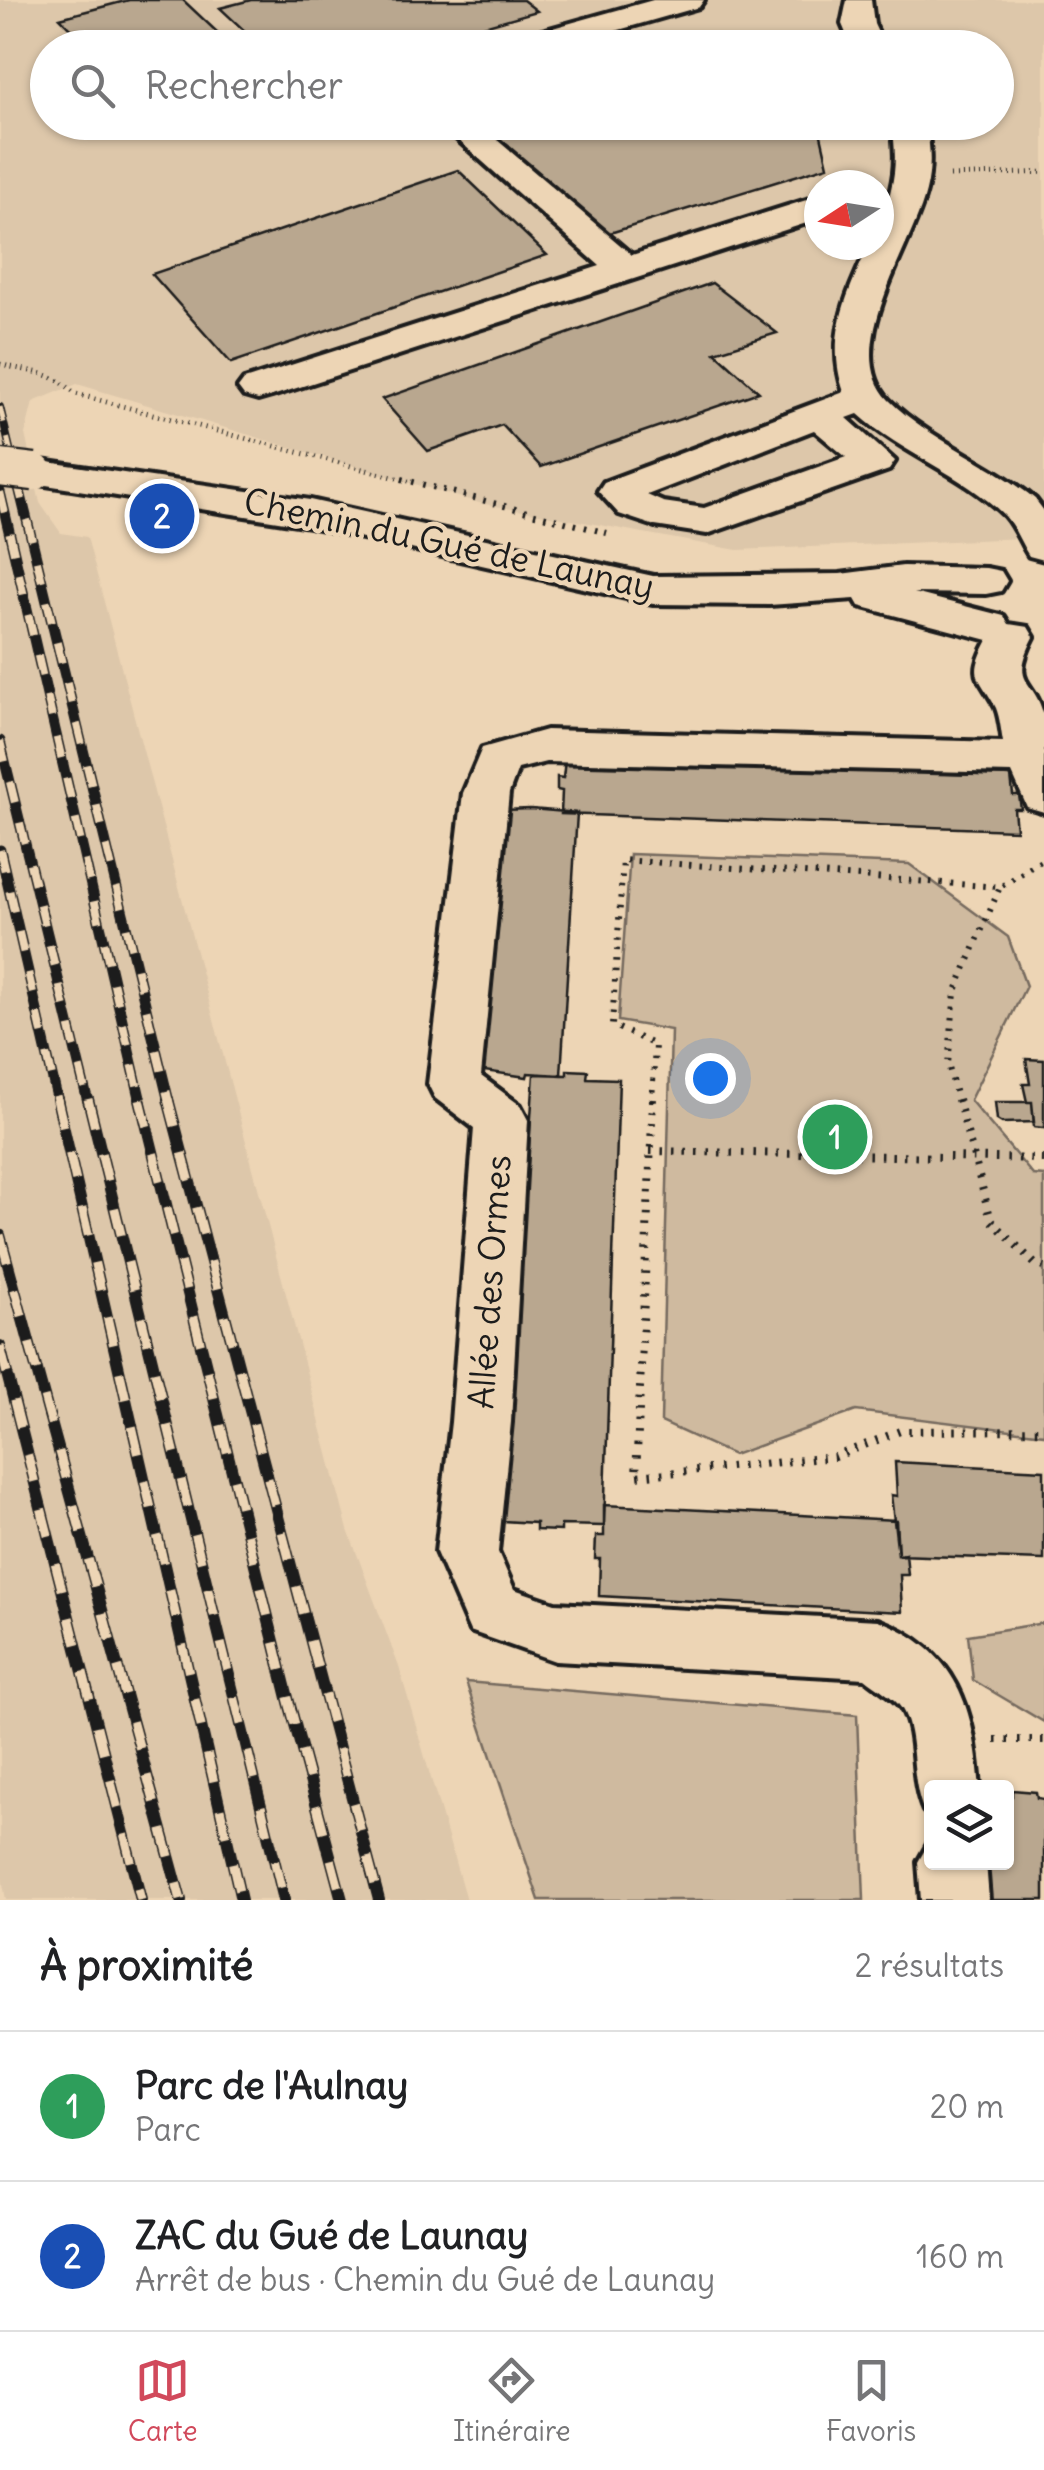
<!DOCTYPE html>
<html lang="fr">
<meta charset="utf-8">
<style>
:root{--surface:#fff;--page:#f6f6f6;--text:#202124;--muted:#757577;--line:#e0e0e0;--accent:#d1495b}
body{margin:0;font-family:Delius,sans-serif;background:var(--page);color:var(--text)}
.controls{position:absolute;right:30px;bottom:30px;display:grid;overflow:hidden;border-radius:10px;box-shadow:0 2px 8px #0004}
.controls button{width:90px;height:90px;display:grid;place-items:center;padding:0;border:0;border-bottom:2px solid var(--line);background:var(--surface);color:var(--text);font:50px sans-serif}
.compass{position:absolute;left:804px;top:170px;width:90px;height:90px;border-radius:50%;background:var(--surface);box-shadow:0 2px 8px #0004;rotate:258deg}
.you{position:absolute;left:710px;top:1078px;width:35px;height:35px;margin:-25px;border:8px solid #fff;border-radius:50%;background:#1a73e8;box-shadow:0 0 0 15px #1a73e833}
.badge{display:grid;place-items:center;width:65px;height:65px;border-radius:50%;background:var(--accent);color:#fff;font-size:32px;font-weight:700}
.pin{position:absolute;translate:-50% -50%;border:5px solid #fff;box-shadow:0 2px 10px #0006}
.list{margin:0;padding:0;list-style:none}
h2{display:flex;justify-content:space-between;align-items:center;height:130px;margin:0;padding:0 40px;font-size:42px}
h2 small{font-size:32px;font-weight:400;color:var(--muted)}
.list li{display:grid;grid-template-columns:65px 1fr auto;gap:30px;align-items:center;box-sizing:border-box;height:150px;padding:0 40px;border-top:2px solid var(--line)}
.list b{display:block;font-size:38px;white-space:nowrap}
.list p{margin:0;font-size:32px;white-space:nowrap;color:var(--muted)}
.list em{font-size:32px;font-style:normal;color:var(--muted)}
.icon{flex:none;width:55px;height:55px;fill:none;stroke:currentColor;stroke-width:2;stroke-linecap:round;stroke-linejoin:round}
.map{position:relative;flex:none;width:1044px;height:1900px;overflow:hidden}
.search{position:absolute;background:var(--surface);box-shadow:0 2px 8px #0004;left:30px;right:30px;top:30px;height:110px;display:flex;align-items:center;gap:25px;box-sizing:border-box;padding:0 35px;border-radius:55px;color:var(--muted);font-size:38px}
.sheet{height:430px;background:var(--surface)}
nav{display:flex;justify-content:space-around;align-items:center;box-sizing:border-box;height:140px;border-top:2px solid var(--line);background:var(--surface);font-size:28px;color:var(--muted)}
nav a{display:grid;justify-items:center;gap:5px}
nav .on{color:var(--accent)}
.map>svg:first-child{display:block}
.built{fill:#ddc7aa;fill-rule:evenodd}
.green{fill:#cfba9f;stroke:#766b5e;stroke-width:2.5}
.building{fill:#b9a78f;stroke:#1c1c1c;stroke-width:2.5}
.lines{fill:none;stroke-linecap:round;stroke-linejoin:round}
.minor-casing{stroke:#1c1c1c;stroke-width:8}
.path-far2{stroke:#1c1c1c;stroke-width:5;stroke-dasharray:1 5;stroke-linecap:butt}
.path-far1{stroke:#1c1c1c;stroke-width:6;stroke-dasharray:2.5 8;stroke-linecap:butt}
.path{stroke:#1c1c1c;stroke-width:8;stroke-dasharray:2.5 9;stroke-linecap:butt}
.minor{fill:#edd5b5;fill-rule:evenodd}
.rail-far2-casing{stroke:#1c1c1c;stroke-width:8}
.rail-far1-casing{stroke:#1c1c1c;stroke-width:11}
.rail-casing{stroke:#1c1c1c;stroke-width:12}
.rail-far2{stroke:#edd5b5;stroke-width:5;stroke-dasharray:16;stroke-linecap:butt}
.rail-far1{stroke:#edd5b5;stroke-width:8;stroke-dasharray:21;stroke-linecap:butt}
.rail{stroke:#edd5b5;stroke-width:9;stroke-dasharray:28;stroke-linecap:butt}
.minor-bridge-casing{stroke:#1c1c1c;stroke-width:41;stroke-linecap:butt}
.minor-bridge{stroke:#edd5b5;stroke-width:36}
.labels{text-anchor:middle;stroke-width:9;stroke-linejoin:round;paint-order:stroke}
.street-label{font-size:35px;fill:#1c1c1c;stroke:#edd5b5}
</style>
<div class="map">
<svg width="1044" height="1900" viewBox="0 0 1044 1900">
<rect width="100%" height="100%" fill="#edd5b5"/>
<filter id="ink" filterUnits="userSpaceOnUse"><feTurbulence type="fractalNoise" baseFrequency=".01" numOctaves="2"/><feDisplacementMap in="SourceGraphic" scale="20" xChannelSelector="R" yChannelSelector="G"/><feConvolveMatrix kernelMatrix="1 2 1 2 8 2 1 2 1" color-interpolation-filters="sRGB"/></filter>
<g filter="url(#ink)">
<!-- built -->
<path class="built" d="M 0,0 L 1044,0 L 1044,537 L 737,550 L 479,503 L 77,384 L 33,402 L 25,434 L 40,503 L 61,533 L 87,537 L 348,1530 L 399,1667 L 466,1900 L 6,1900 L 0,1867 ZM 48,48 L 996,48 L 996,122 L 48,122 ZM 819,185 L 879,185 L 879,245 L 819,245 Z"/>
<!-- green -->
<path class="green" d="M 630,854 L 909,864 L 1008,937 L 1026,986 L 970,1100 L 1033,1175 L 1044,1176 L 1044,1434 L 856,1411 L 733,1455 L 661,1422 L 671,1030 L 618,1021 Z
M 1044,1623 L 1044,1722 L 973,1680 L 968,1635 Z
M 466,1682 L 857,1715 L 864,1900 L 539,1900 Z"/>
<!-- building -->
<path class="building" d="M 129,0 L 183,0 L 234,48 L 90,48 L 60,18 Z
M 251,0 L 523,0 L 537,11 L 406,48 L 263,48 L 220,8 Z
M 818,122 L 828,166 L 600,236 L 468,123 Z
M 458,170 L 547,255 L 231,363 L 152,274 Z
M 712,283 L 777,333 L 715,352 L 759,392 L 541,467 L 502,425 L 428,451 L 382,399 Z
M 565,760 L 1011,776 L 1013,795 L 1019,795 L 1021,809 L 1014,809 L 1016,830 L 561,814 L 562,791 L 557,790 L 557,777 L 563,778 Z
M 531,809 L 577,813 L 561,1075 L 528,1073 L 527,1077 L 477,1070 L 502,810 Z
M 1026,1059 L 1044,1060 L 1044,1128 L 1034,1127 L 1032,1102 L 1027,1102 L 1023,1084 L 1030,1084 Z
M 567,1070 L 588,1071 L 587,1078 L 619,1079 L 604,1526 L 561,1525 L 561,1531 L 536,1530 L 536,1523 L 503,1521 L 534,1074 L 567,1075 Z
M 995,1102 L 1032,1102 L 1034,1122 L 1002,1123 L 997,1120 Z
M 895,1462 L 1044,1470 L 1044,1560 L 898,1555 L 891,1495 L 897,1496 Z
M 604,1505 L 896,1520 L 898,1555 L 906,1554 L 908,1575 L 900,1575 L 902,1612 L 599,1596 L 600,1559 L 595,1559 L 596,1536 L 604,1536 Z
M 1012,1790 L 1036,1792 L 1037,1798 L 1044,1799 L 1044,1900 L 977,1900 L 975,1862 L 1006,1862 L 1006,1796 L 1012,1796 Z"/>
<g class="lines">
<!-- minor casing -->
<g class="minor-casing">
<path id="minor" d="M 653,0 L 704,0 L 699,7 L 556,48 L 502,48 L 506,41 Z
M 847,0 L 871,0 L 874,24 L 885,48 L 852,48 L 842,24 Z
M 438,122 L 476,122 L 632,255 L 819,196 L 819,219 L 272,396 L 258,400 L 244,396 L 238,388 L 244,380 L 600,266 Z
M 892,122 L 926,122 C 930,146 932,167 926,191 C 914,245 839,349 889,400 C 931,441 990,462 1035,499 L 1044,511 L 1044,560 L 1029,556 C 1021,544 1015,527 1005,516 C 963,474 902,454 858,414 L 847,418 L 895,461 L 889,470 L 707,534 L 655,526 L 619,514 L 598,491 L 604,482 L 844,392 C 825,338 847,294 869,245 L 879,245 C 879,224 887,209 891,189 C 897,165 895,146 892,122 ZM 814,430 L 846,457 L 704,508 L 663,502 L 647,495 Z
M 34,460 L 310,500 L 653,576 L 840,574 L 903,566 L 986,568 L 1001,571 L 1007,581 L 1001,591 L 986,594 L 914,593 L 1004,616 L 1009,624 L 1028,627 L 1034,637 C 1008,687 1036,677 1044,718 L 1044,812 L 1027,807 L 1012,773 L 546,762 L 518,769 L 509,793 L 481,1076 L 520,1105 L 528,1120 L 511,1422 L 498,1552 L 514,1589 L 555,1603 L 878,1620 C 958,1650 974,1708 980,1788 L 932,1788 L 932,1814 L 924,1811 C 909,1777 918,1737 902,1709 C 894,1697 876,1687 865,1678 L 555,1661 L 470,1631 L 436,1552 L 451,1422 L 474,1128 L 435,1098 L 428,1084 L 463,793 L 482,748 L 546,730 L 1003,742 C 1001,731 1000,718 996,708 C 980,676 967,679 988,640 L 859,606 L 855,599 L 769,605 L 653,604 L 310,526 L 20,481 L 14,472 L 20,463 Z
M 932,1837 L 932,1862 L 986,1862 L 989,1900 L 921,1900 L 918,1862 Z"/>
</g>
<!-- path-far2 -->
<path class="path-far2" d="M 950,176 L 1044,172
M 0,364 C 34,374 49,369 76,394 L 412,482"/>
<!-- path-far1 -->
<path class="path-far1" d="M 402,479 L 607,533
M 652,1102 L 655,1045 L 612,1025 L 623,860 L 1000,887 L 1044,859
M 958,1102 L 948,1064 L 955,993 L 1000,887"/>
<!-- path -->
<path class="path" d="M 653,1099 L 636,1476 L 834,1457 L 900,1431 L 1044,1430
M 958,1099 L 991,1220 L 1035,1264 L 1044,1267
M 650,1151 L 1044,1159
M 995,1740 L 1044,1740"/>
<!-- minor -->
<use href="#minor" class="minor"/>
<!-- rail-far2 casing -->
<g class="rail-far2-casing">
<path id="rail-far2" d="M 0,407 L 18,482"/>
</g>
<!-- rail-far1 casing -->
<g class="rail-far1-casing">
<path id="rail-far1" d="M 17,479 L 169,1102
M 0,492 L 141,1102
M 0,741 L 88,1102
M 0,850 L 58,1102"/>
</g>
<!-- rail casing -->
<g class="rail-casing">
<path id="rail" d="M 57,1099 L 241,1900
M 88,1099 L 284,1900
M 140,1099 L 289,1702 L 342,1900
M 168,1099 L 379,1900
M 0,1235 L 181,1900
M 0,1346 L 141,1900"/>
</g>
<!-- rail-far2 -->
<use href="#rail-far2" class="rail-far2"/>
<!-- rail-far1 -->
<use href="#rail-far1" class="rail-far1"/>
<!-- rail -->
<use href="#rail" class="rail"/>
<!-- minor-bridge casing -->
<g class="minor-bridge-casing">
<path id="minor-bridge" d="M 0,468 L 34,472"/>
</g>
<!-- minor-bridge -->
<use href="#minor-bridge" class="minor-bridge"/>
</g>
</g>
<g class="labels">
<!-- street labels -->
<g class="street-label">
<text transform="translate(449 544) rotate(12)" y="12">Chemin du Gué de Launay</text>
<text transform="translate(490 1282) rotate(-86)" y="12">Allée des Ormes</text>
</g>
</g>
</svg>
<div class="controls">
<button><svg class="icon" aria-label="layers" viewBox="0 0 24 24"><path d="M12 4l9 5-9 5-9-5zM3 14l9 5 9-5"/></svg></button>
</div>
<svg class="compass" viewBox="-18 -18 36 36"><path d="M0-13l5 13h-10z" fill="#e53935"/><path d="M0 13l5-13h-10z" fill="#757577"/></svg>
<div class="you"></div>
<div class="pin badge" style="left:835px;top:1137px;background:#2e9e5b">1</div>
<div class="pin badge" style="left:162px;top:516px;background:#1a4fb4">2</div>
<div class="search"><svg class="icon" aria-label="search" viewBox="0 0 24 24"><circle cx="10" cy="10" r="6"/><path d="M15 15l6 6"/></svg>Rechercher</div>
</div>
<section class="sheet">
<h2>À proximité<small>2 résultats</small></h2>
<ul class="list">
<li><span class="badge" style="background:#2e9e5b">1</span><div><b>Parc de l'Aulnay</b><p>Parc</p></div><em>20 m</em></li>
<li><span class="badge" style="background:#1a4fb4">2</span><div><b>ZAC du Gué de Launay</b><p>Arrêt de bus · Chemin du Gué de Launay</p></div><em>160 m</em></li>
</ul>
</section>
<nav>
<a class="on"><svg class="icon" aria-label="map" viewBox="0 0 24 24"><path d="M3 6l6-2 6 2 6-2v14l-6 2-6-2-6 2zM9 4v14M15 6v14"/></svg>Carte</a>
<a><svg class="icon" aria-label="directions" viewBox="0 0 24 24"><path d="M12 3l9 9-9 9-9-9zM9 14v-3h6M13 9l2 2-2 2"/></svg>Itinéraire</a>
<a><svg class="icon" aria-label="saved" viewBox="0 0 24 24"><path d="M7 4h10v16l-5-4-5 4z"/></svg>Favoris</a>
</nav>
